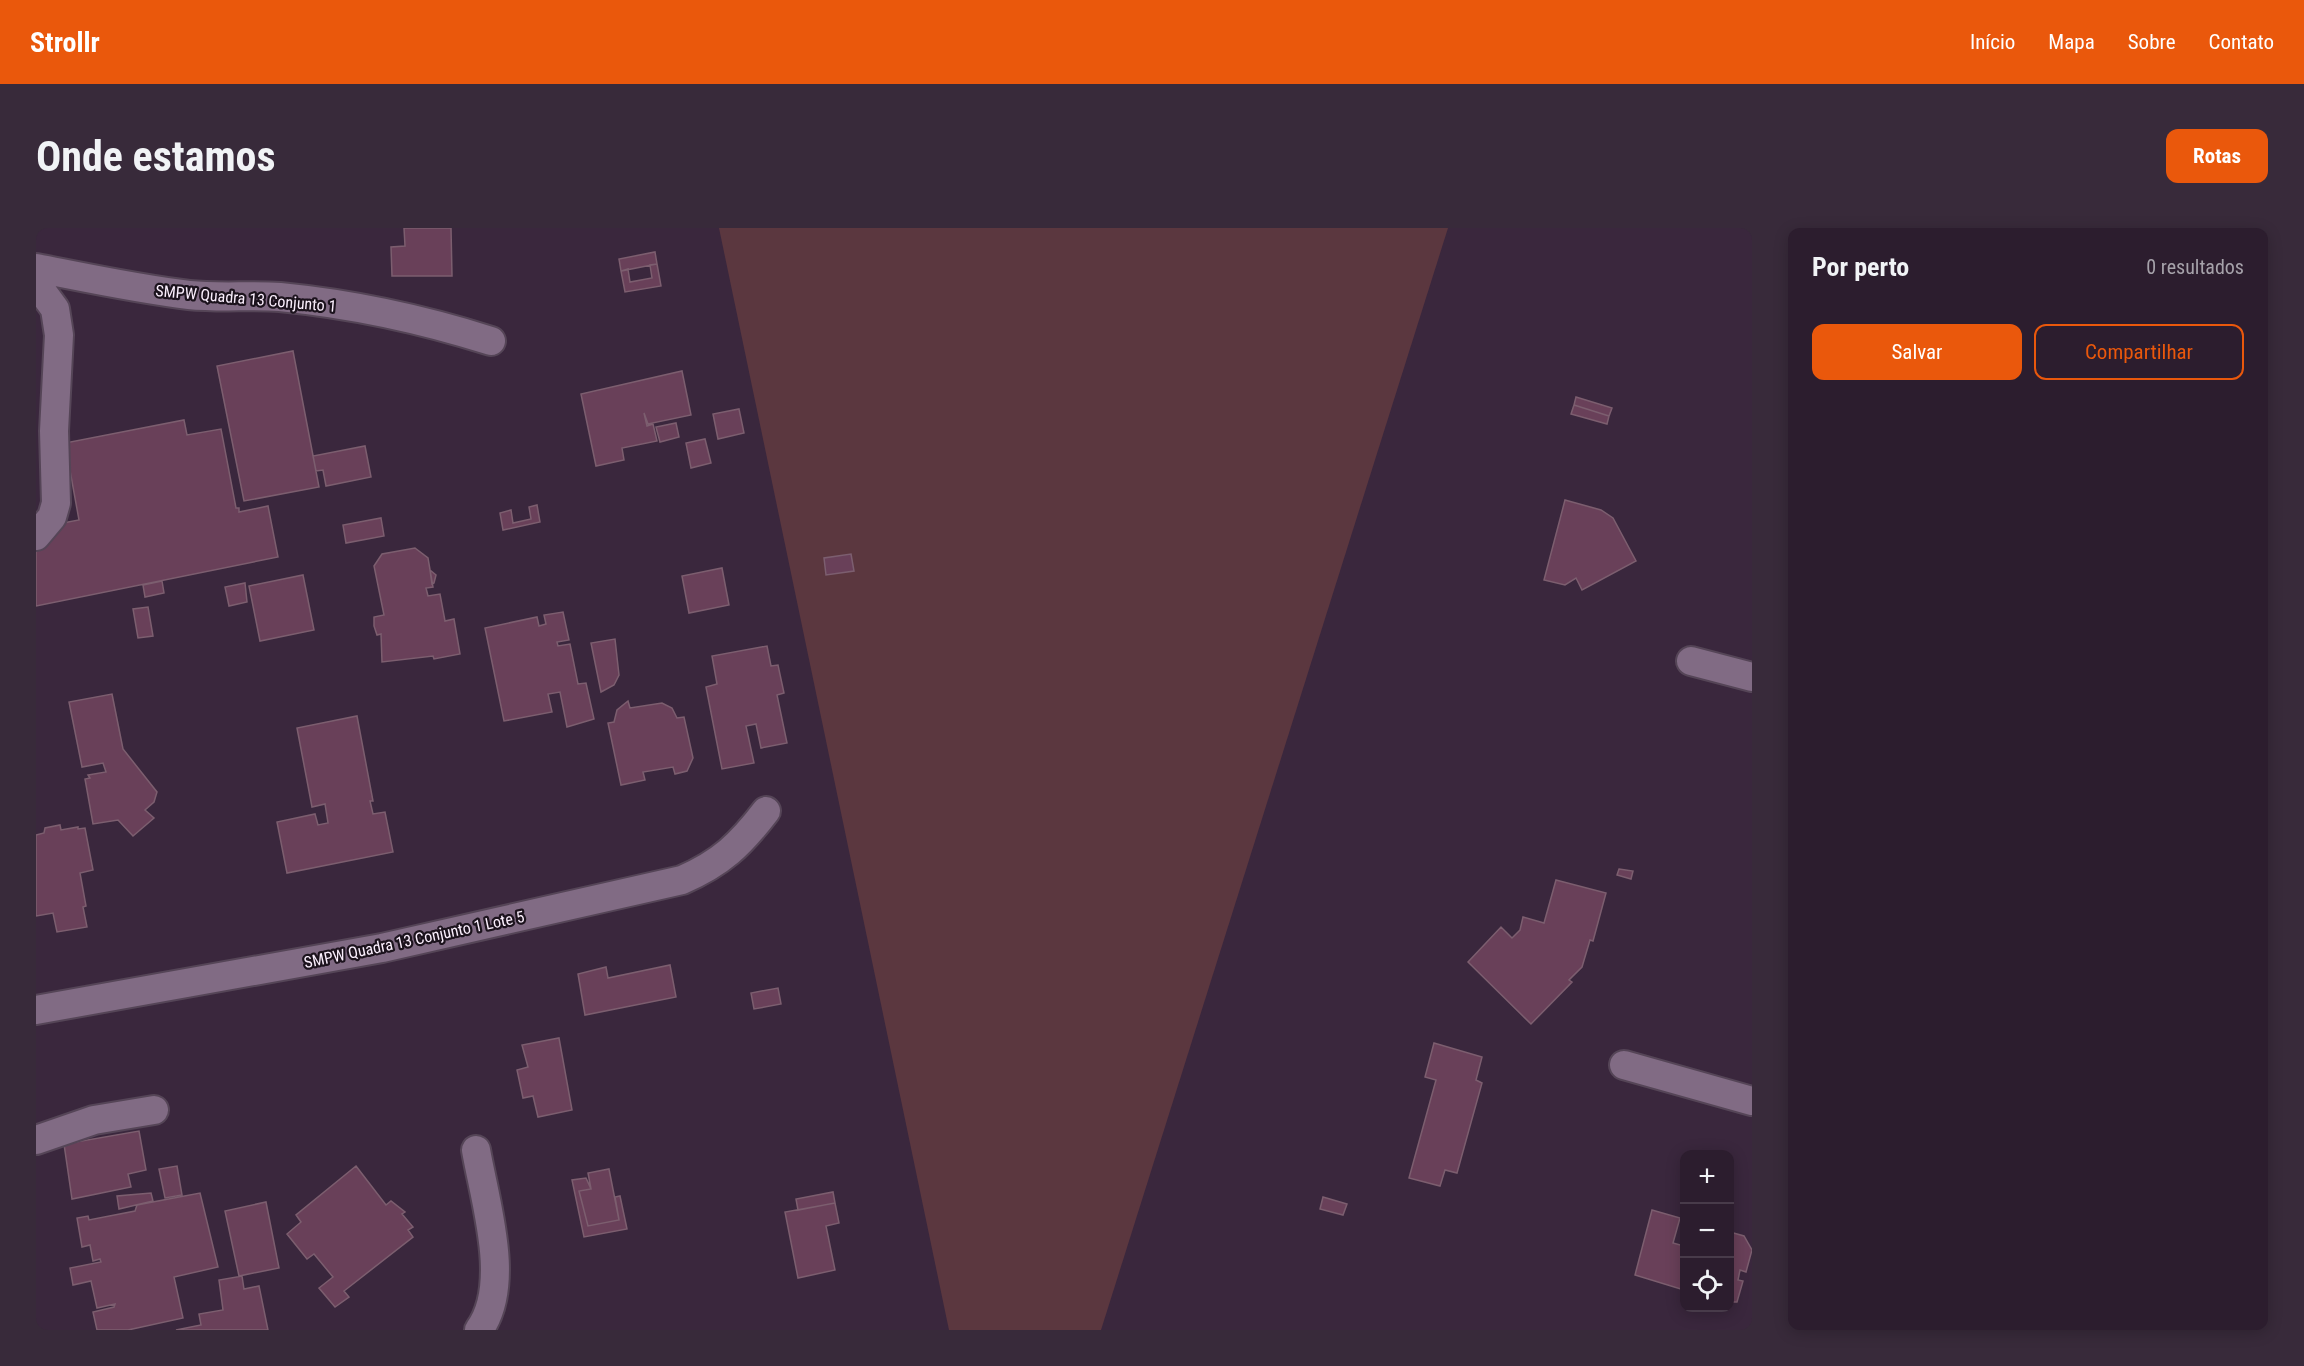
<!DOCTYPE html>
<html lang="pt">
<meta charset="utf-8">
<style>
:root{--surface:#2c1d2e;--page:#382a3a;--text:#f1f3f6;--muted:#a6a2aa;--line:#483b4a;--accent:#ea580c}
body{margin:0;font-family:"Roboto Condensed",sans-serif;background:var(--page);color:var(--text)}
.controls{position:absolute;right:18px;bottom:18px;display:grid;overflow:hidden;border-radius:12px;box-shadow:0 3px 15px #0003}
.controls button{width:54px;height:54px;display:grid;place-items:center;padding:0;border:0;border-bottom:2px solid var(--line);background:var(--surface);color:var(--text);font:30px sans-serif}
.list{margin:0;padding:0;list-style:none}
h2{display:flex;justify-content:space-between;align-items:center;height:78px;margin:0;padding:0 24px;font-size:26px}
h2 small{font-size:20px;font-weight:400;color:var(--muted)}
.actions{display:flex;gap:12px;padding:18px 24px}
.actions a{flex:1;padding:14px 0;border:2px solid var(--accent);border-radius:12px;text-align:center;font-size:21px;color:var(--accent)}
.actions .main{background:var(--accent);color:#fff}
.icon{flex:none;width:33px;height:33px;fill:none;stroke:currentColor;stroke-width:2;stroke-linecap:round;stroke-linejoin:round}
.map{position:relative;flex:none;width:1716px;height:1102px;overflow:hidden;border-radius:12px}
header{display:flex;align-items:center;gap:36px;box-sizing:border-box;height:84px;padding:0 30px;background:var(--accent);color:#fff}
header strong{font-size:28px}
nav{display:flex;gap:33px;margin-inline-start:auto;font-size:21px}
.intro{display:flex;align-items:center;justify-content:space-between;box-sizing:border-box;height:144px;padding:0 36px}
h1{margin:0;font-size:42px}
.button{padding:15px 27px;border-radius:12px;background:var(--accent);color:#fff;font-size:21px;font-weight:700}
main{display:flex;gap:36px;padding:0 36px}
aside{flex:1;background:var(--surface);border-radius:12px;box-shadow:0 3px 15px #0003}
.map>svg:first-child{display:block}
.green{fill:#5b373f}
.building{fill:#694059;stroke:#7c5e6f;stroke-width:1.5}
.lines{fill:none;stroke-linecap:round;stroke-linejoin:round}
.minor-casing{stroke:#554557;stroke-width:32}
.minor{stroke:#816b84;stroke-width:28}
.labels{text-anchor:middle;stroke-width:4.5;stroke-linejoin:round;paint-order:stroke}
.street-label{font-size:16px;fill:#fbeffd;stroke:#1c131d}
</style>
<header>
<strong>Strollr</strong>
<nav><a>Início</a><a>Mapa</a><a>Sobre</a><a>Contato</a></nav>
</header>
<div class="intro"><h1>Onde estamos</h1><a class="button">Rotas</a></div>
<main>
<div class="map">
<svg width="1716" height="1102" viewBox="0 0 1716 1102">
<rect width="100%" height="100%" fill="#3a273d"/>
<!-- green -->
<path class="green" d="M 683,0 L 1412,0 L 1065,1102 L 913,1102 Z"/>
<!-- building -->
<path class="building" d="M 368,0 L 415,0 L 416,48 L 356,48 L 355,19 L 369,18 Z
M 619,24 L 621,36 L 585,43 L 583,31 Z
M 621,36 L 625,58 L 589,64 L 585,43 L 592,41 L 594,54 L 616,50 L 614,37 Z
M 257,123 L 283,259 L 208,273 L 181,138 Z
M 646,143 L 655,187 L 612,196 L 608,185 L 611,198 L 617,196 L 621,213 L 586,220 L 588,232 L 560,238 L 545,166 Z
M 1540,169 L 1576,180 L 1573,188 L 1538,177 Z
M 1538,177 L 1573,188 L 1571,196 L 1535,186 Z
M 703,181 L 708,205 L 682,211 L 677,186 Z
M 148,192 L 151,207 L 185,201 L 200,280 L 203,280 L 203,284 L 232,278 L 242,329 L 0,378 L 0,309 L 11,298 L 43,292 L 29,215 Z
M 640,195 L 643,209 L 624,214 L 620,199 Z
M 669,211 L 675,235 L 655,240 L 650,215 Z
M 329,218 L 335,249 L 290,258 L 287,242 L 280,243 L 277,228 Z
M 1529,272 L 1565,282 L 1577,290 L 1600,333 L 1546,362 L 1540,350 L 1529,357 L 1508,352 Z
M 501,277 L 504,294 L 467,302 L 464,285 L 475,282 L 477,295 L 495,291 L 493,279 Z
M 345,290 L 348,308 L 310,315 L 307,297 Z
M 379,320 L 392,330 L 397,359 L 390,360 L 392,368 L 404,366 L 409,393 L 418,391 L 424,426 L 398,431 L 397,428 L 346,434 L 345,406 L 341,407 L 338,398 L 338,389 L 348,387 L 338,338 L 346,326 Z
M 815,326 L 818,343 L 790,347 L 788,330 Z
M 686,340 L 693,377 L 653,385 L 646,348 Z
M 394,342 L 400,347 L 398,355 L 396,356 Z
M 267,347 L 278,402 L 224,413 L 213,358 Z
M 126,353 L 128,365 L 109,369 L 107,357 Z
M 209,355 L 211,374 L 193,378 L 189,359 Z
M 112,379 L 117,408 L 102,410 L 97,381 Z
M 527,384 L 533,412 L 521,414 L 522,418 L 534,416 L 542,456 L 550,455 L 558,491 L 531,499 L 524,464 L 512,466 L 516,484 L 468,493 L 449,400 L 501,389 L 503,398 L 510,396 L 508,387 Z
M 579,411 L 583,447 L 578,457 L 565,464 L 555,415 Z
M 731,418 L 735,438 L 742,437 L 748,465 L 741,467 L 751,515 L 725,520 L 720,496 L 710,498 L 718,535 L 686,541 L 670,459 L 681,456 L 676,428 Z
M 76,466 L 87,521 L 121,564 L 118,574 L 109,582 L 118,590 L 97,608 L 82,592 L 57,596 L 49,551 L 54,550 L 52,547 L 70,544 L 67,535 L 46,539 L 33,474 Z
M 592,473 L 594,480 L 626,475 L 636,480 L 641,490 L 648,489 L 657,530 L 651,543 L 639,546 L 637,539 L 607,544 L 609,552 L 585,557 L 572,495 L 578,494 L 581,482 Z
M 321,488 L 337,573 L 334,573 L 337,586 L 349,584 L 357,624 L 251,645 L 241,594 L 279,586 L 282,597 L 292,595 L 289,576 L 276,579 L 261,500 Z
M 24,597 L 25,602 L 42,599 L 42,601 L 49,600 L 57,642 L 44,645 L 50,678 L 47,679 L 51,699 L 21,704 L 17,685 L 0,688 L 0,607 L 8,605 L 9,600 Z
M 1583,641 L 1597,643 L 1595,651 L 1581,647 Z
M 1520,652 L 1570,665 L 1557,713 L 1554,712 L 1546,739 L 1533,752 L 1536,754 L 1495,796 L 1432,734 L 1465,699 L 1476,710 L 1484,702 L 1487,689 L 1508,695 Z
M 634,737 L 640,769 L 549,787 L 542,746 L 570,739 L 572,750 Z
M 742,760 L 745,776 L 718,781 L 715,765 Z
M 523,810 L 536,882 L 502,889 L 497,868 L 487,870 L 481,842 L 492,839 L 486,817 Z
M 1398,815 L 1446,829 L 1440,852 L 1446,855 L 1421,945 L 1409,942 L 1404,958 L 1373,950 L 1400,852 L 1389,849 Z
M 103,903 L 110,942 L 92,946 L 95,959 L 36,971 L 28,916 Z
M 141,938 L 146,967 L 129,970 L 123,941 Z
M 320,938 L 350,977 L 355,973 L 369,984 L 366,986 L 377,999 L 372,1002 L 377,1009 L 308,1063 L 313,1069 L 299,1079 L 283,1060 L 297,1049 L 278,1026 L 271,1031 L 251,1006 L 265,994 L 260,987 Z
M 573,941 L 583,992 L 552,998 L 543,963 L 555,961 L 552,945 Z
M 550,950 L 555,961 L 543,963 L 552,998 L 583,992 L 579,969 L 584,968 L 591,1001 L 548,1009 L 536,952 Z
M 797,964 L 799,975 L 762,982 L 760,971 Z
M 115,965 L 117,973 L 83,981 L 81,968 Z
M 164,965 L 182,1039 L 138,1049 L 147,1090 L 92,1102 L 61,1102 L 57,1084 L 78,1079 L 79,1076 L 61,1080 L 55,1053 L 37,1057 L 34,1040 L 65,1034 L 64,1031 L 57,1033 L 54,1017 L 46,1019 L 41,990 L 52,988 L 53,992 L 99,983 L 101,977 Z
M 1287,969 L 1311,976 L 1307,987 L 1284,981 Z
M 230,974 L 243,1040 L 203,1048 L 189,983 Z
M 799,975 L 803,995 L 790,998 L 799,1042 L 762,1050 L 749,984 Z
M 1616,982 L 1644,990 L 1637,1015 L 1648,1018 L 1648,1062 L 1599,1047 Z
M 1694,1004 L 1708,1008 L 1716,1022 L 1710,1044 L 1704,1042 L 1702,1052 L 1707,1053 L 1701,1074 L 1694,1074 Z
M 206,1048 L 208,1061 L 223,1058 L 232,1102 L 140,1102 L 165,1097 L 163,1086 L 187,1082 L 183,1052 Z"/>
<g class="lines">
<!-- minor casing -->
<g class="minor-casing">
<path id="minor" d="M 0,40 C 51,50 102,61 153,67 C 183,70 214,67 244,69 C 316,76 386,91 455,113
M 0,55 L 19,81 L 23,107 L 18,203 L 20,275 L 16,289 L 0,308
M 1655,433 L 1716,449
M 0,782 L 346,720 L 646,652 C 685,635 704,617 730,583
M 1588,837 L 1716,873
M 0,912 L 58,892 L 118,882
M 440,922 C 449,974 476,1057 443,1102"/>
</g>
<!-- minor -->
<use href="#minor" class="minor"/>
</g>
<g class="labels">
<!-- street labels -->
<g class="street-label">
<text transform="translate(210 70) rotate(5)" y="6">SMPW Quadra 13 Conjunto 1</text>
<text transform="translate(378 711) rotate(-12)" y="6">SMPW Quadra 13 Conjunto 1 Lote 5</text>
</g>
</g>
</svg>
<div class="controls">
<button>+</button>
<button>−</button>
<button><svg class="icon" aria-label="locate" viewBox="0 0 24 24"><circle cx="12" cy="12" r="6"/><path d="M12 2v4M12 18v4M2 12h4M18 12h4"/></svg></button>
</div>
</div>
<aside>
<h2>Por perto<small>0 resultados</small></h2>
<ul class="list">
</ul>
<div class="actions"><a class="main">Salvar</a><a>Compartilhar</a></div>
</aside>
</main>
